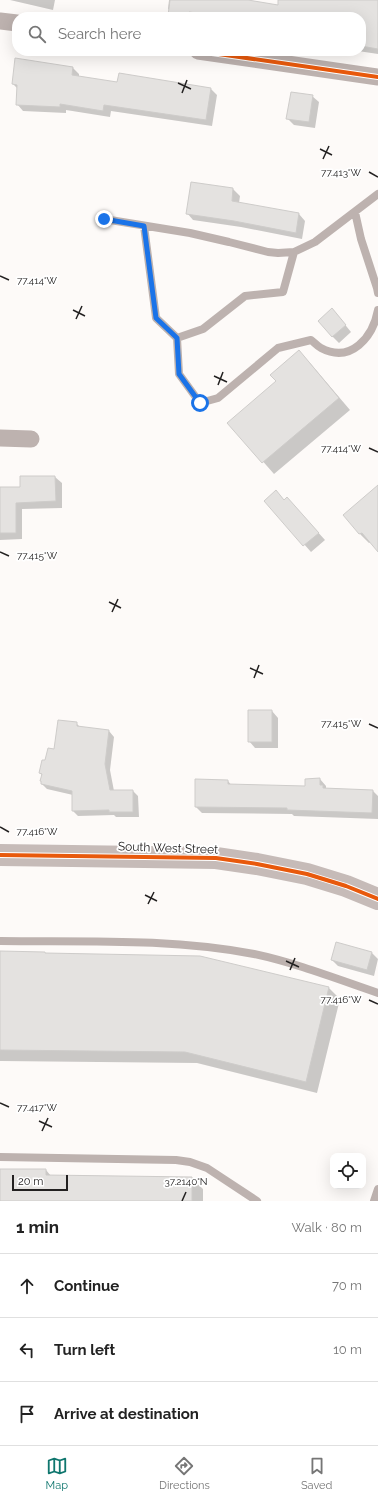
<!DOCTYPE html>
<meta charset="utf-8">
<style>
:root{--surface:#fff;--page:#f2f2f2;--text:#222;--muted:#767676;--line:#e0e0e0;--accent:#0f766e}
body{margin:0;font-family:Raleway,sans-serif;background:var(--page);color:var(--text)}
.controls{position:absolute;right:12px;bottom:12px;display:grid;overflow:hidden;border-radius:8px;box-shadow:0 4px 16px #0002}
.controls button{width:36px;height:36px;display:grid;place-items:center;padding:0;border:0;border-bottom:1px solid var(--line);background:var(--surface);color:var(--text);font:20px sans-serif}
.scale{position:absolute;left:12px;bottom:10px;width:56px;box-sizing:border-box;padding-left:4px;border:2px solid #232121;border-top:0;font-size:11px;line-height:14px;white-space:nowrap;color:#232121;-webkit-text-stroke:3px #fff;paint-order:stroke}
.stop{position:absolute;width:12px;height:12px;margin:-9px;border:3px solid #1a73e8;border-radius:50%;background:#fff}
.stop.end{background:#1a73e8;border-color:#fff;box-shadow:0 1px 4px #0008}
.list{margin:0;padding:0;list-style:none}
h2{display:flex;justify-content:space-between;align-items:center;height:52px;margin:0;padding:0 16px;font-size:17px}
h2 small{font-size:13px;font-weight:400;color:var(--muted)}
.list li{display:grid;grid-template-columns:26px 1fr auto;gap:12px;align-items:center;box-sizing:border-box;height:64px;padding:0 16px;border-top:1px solid var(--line)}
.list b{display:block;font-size:15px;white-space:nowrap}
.list em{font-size:13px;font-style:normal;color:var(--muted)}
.icon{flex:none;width:22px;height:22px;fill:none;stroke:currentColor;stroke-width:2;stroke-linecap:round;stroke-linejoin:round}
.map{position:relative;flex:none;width:378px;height:1201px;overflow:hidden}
.search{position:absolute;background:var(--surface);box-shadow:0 4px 16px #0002;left:12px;right:12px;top:12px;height:44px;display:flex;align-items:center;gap:10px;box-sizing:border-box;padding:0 14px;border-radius:16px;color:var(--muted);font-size:15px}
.sheet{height:244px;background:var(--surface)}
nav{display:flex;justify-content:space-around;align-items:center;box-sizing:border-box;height:56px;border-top:1px solid var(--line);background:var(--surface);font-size:11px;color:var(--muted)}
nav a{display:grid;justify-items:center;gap:2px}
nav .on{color:var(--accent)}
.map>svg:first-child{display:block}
.shadow{fill:#0003}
.building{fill:#e4e2e0;stroke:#ceccca}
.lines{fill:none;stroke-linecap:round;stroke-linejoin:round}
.lane{stroke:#bdb2af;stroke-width:8}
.street{stroke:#bdb2af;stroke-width:17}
.secondary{stroke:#c6bbb8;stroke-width:22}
.cycleway-casing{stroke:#fff;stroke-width:6}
.cycleway{stroke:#e8590c;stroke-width:4}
.route{stroke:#1a73e8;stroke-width:5}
.ticks{fill:none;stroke:#232121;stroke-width:1.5}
.labels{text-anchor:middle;stroke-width:3.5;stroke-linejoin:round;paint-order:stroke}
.street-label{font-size:12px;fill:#232121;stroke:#fff}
.ticks-label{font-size:10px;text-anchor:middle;fill:#232121;stroke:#fff;stroke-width:3.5;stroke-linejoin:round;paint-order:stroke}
</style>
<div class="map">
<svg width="378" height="1201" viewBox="0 0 378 1201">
<rect width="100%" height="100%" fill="#fdfaf8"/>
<!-- shadow -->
<path class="shadow" d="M 10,0 L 55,0 L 53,10 Z
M 169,0 L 241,0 L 278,6 L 279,0 L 368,0 L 378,1 L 378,54 L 358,51 L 361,51 L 361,17 L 171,17 L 169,15 L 170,10 L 168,9 Z
M 73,68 L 79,74 L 79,77 L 118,83 L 210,88 L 217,95 L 212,126 L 111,111 L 110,117 L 66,110 L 66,113 L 23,111 L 17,104 L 18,89 L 13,84 Z
M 312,96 L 319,102 L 315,128 L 294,125 L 288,119 Z
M 191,183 L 233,189 L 240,196 L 239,203 L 299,214 L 305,221 L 302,239 L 241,227 L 193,220 L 187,213 Z
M 338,316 L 351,332 L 339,343 L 332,336 Z
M 310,363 L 350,410 L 274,474 L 229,423 Z
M 55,477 L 62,483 L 62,508 L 22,509 L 22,539 L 0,540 L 0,488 L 21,488 Z
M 276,492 L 285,501 L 287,498 L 325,540 L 311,552 L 266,501 Z
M 378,494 L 378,550 L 371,542 L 369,543 L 360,534 Z
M 272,711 L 278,718 L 278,748 L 255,748 L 249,741 Z
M 76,723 L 81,728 L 109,731 L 114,737 L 110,770 L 114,791 L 133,791 L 138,796 L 139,817 L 116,817 L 114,815 L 78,816 L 73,811 L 73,795 L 47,789 L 42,784 L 42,775 L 40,773 L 46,761 Z
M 320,779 L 326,786 L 326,790 L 373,791 L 378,796 L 378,819 L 294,816 L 292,814 L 202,813 L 196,807 L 228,781 L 232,786 L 306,787 Z
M 336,943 L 372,953 L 378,959 L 374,976 L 338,966 L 332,960 Z
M 0,952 L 328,987 L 340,999 L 317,1093 L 197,1063 L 0,1061 Z
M 0,1170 L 46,1170 L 51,1176 L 191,1178 L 203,1189 L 203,1201 L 0,1201 Z"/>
<!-- building -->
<path class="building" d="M 170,0 L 248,0 L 278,5 L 278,0 L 378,0 L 378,49 L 361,46 L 361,17 L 226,17 L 189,12 L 189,17 L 179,17 L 168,16 Z
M 15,58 L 73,67 L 72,75 L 117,82 L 119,73 L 211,88 L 206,120 L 104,105 L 103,111 L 60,104 L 60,107 L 16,105 L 17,85 L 12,84 Z
M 291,92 L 313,95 L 309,122 L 286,119 Z
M 191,182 L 233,188 L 232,201 L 299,213 L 296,233 L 234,221 L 186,214 Z
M 332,308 L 346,325 L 332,337 L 318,321 Z
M 299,350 L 339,398 L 262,463 L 227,423 L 276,381 L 270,375 Z
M 20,476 L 55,476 L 56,501 L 16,503 L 16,533 L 0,533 L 0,487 L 20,487 Z
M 378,485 L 378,552 L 362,533 L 359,534 L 343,515 Z
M 276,490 L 284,500 L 287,497 L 319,533 L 303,546 L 264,501 Z
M 248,710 L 272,710 L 272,742 L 248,742 Z
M 58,720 L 77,722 L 77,726 L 109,730 L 105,764 L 110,790 L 133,790 L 133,812 L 109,812 L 109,810 L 72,811 L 72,791 L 41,784 L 41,781 L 40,781 L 42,774 L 39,773 L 42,760 L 45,760 L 48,748 L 54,749 Z
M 320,778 L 320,785 L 323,785 L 323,788 L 373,790 L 372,813 L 287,810 L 287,808 L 195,807 L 195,779 L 228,780 L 228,784 L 305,786 L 305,779 Z
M 336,942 L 372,952 L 367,970 L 331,960 Z
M 0,951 L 45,952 L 45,953 L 200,956 L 329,987 L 306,1082 L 185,1052 L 0,1050 Z
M 0,1169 L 46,1169 L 46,1175 L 192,1177 L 192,1201 L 0,1201 Z"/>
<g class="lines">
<!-- lane -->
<path class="lane" d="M 355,212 L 361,239 L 377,288 L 378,293
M 104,219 L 190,233 L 229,242 L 268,252 L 278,253 L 294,252 L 315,242 L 378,194
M 144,226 L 156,318 L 177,338 L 203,329 L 245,296 L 283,292 L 294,252
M 177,338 L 179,374 L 200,403 L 218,398 L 278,348 L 311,340 C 314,342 317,346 321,348 C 351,364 373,337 378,310
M 0,941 C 84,942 170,938 254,954 C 296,963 337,979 378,993
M 0,1157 L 176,1160 L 190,1162 L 207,1168 L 257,1201
M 374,1201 L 378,1189"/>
<!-- street -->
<path class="street" d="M 0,21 L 17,23
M 198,51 L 378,77
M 0,438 L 31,439"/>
<!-- secondary -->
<path class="secondary" d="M 0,855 L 216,858 L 257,864 L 307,874 L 346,886 L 378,899"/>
<!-- cycleway casing -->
<g class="cycleway-casing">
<path id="cycleway" d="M 198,51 L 378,77
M 0,855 L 216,858 L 257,864 L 307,874 L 346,886 L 378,899"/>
</g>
<!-- cycleway -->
<use href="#cycleway" class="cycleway"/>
</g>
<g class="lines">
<!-- route -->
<path class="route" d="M 104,219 L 144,226 L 156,318 L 177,338 L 179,374 L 200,403"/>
</g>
<!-- ticks -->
<path class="ticks" d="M 178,83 L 191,89M 182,93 L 187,80M 320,149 L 332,155M 323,159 L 329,146M 369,172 L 378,177M 0,276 L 9,280M 73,310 L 85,316M 76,319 L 82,306M 214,376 L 227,382M 218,385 L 223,372M 369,448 L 378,452M 0,552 L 9,556M 109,602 L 121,608M 112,612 L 118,599M 250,668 L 263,674M 254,678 L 259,665M 369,724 L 378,728M 0,827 L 9,832M 145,895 L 157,901M 148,904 L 154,892M 286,961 L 299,967M 290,970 L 295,958M 369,1000 L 378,1004M 0,1103 L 9,1107M 39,1121 L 52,1127M 42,1131 L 48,1118M 182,1201 L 186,1192"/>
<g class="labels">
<!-- street labels -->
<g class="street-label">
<text transform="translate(168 848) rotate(2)" y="4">South West Street</text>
</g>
</g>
<g class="ticks-label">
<text x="341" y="176">77.413°W</text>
<text x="37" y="284">77.414°W</text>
<text x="341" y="452">77.414°W</text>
<text x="37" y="559">77.415°W</text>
<text x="341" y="727">77.415°W</text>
<text x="37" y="835">77.416°W</text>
<text x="341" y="1003">77.416°W</text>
<text x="37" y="1111">77.417°W</text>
<text x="186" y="1185">37.2140°N</text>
</g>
</svg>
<div class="controls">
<button><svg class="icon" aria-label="locate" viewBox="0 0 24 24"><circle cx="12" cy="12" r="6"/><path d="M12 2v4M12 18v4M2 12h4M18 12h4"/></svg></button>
</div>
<div class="scale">20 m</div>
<div class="stop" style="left:200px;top:403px"></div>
<div class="stop end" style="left:104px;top:219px"></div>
<div class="search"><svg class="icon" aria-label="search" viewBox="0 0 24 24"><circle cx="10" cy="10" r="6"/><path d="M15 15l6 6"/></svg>Search here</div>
</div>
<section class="sheet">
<h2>1 min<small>Walk · 80 m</small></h2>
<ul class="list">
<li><svg class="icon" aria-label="ahead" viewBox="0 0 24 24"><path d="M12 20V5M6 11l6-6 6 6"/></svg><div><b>Continue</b></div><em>70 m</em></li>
<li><svg class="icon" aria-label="left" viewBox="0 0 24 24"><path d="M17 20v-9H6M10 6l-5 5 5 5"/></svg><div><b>Turn left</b></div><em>10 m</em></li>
<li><svg class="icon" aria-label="arrive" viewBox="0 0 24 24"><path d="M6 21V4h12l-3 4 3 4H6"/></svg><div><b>Arrive at destination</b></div></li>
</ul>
</section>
<nav>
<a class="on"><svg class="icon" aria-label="map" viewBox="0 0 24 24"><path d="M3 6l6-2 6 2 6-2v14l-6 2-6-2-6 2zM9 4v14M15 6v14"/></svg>Map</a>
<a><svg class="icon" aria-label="directions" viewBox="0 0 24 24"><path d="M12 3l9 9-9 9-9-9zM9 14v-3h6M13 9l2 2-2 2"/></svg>Directions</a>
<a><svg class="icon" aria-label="saved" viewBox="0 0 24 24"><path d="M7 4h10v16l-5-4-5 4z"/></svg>Saved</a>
</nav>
